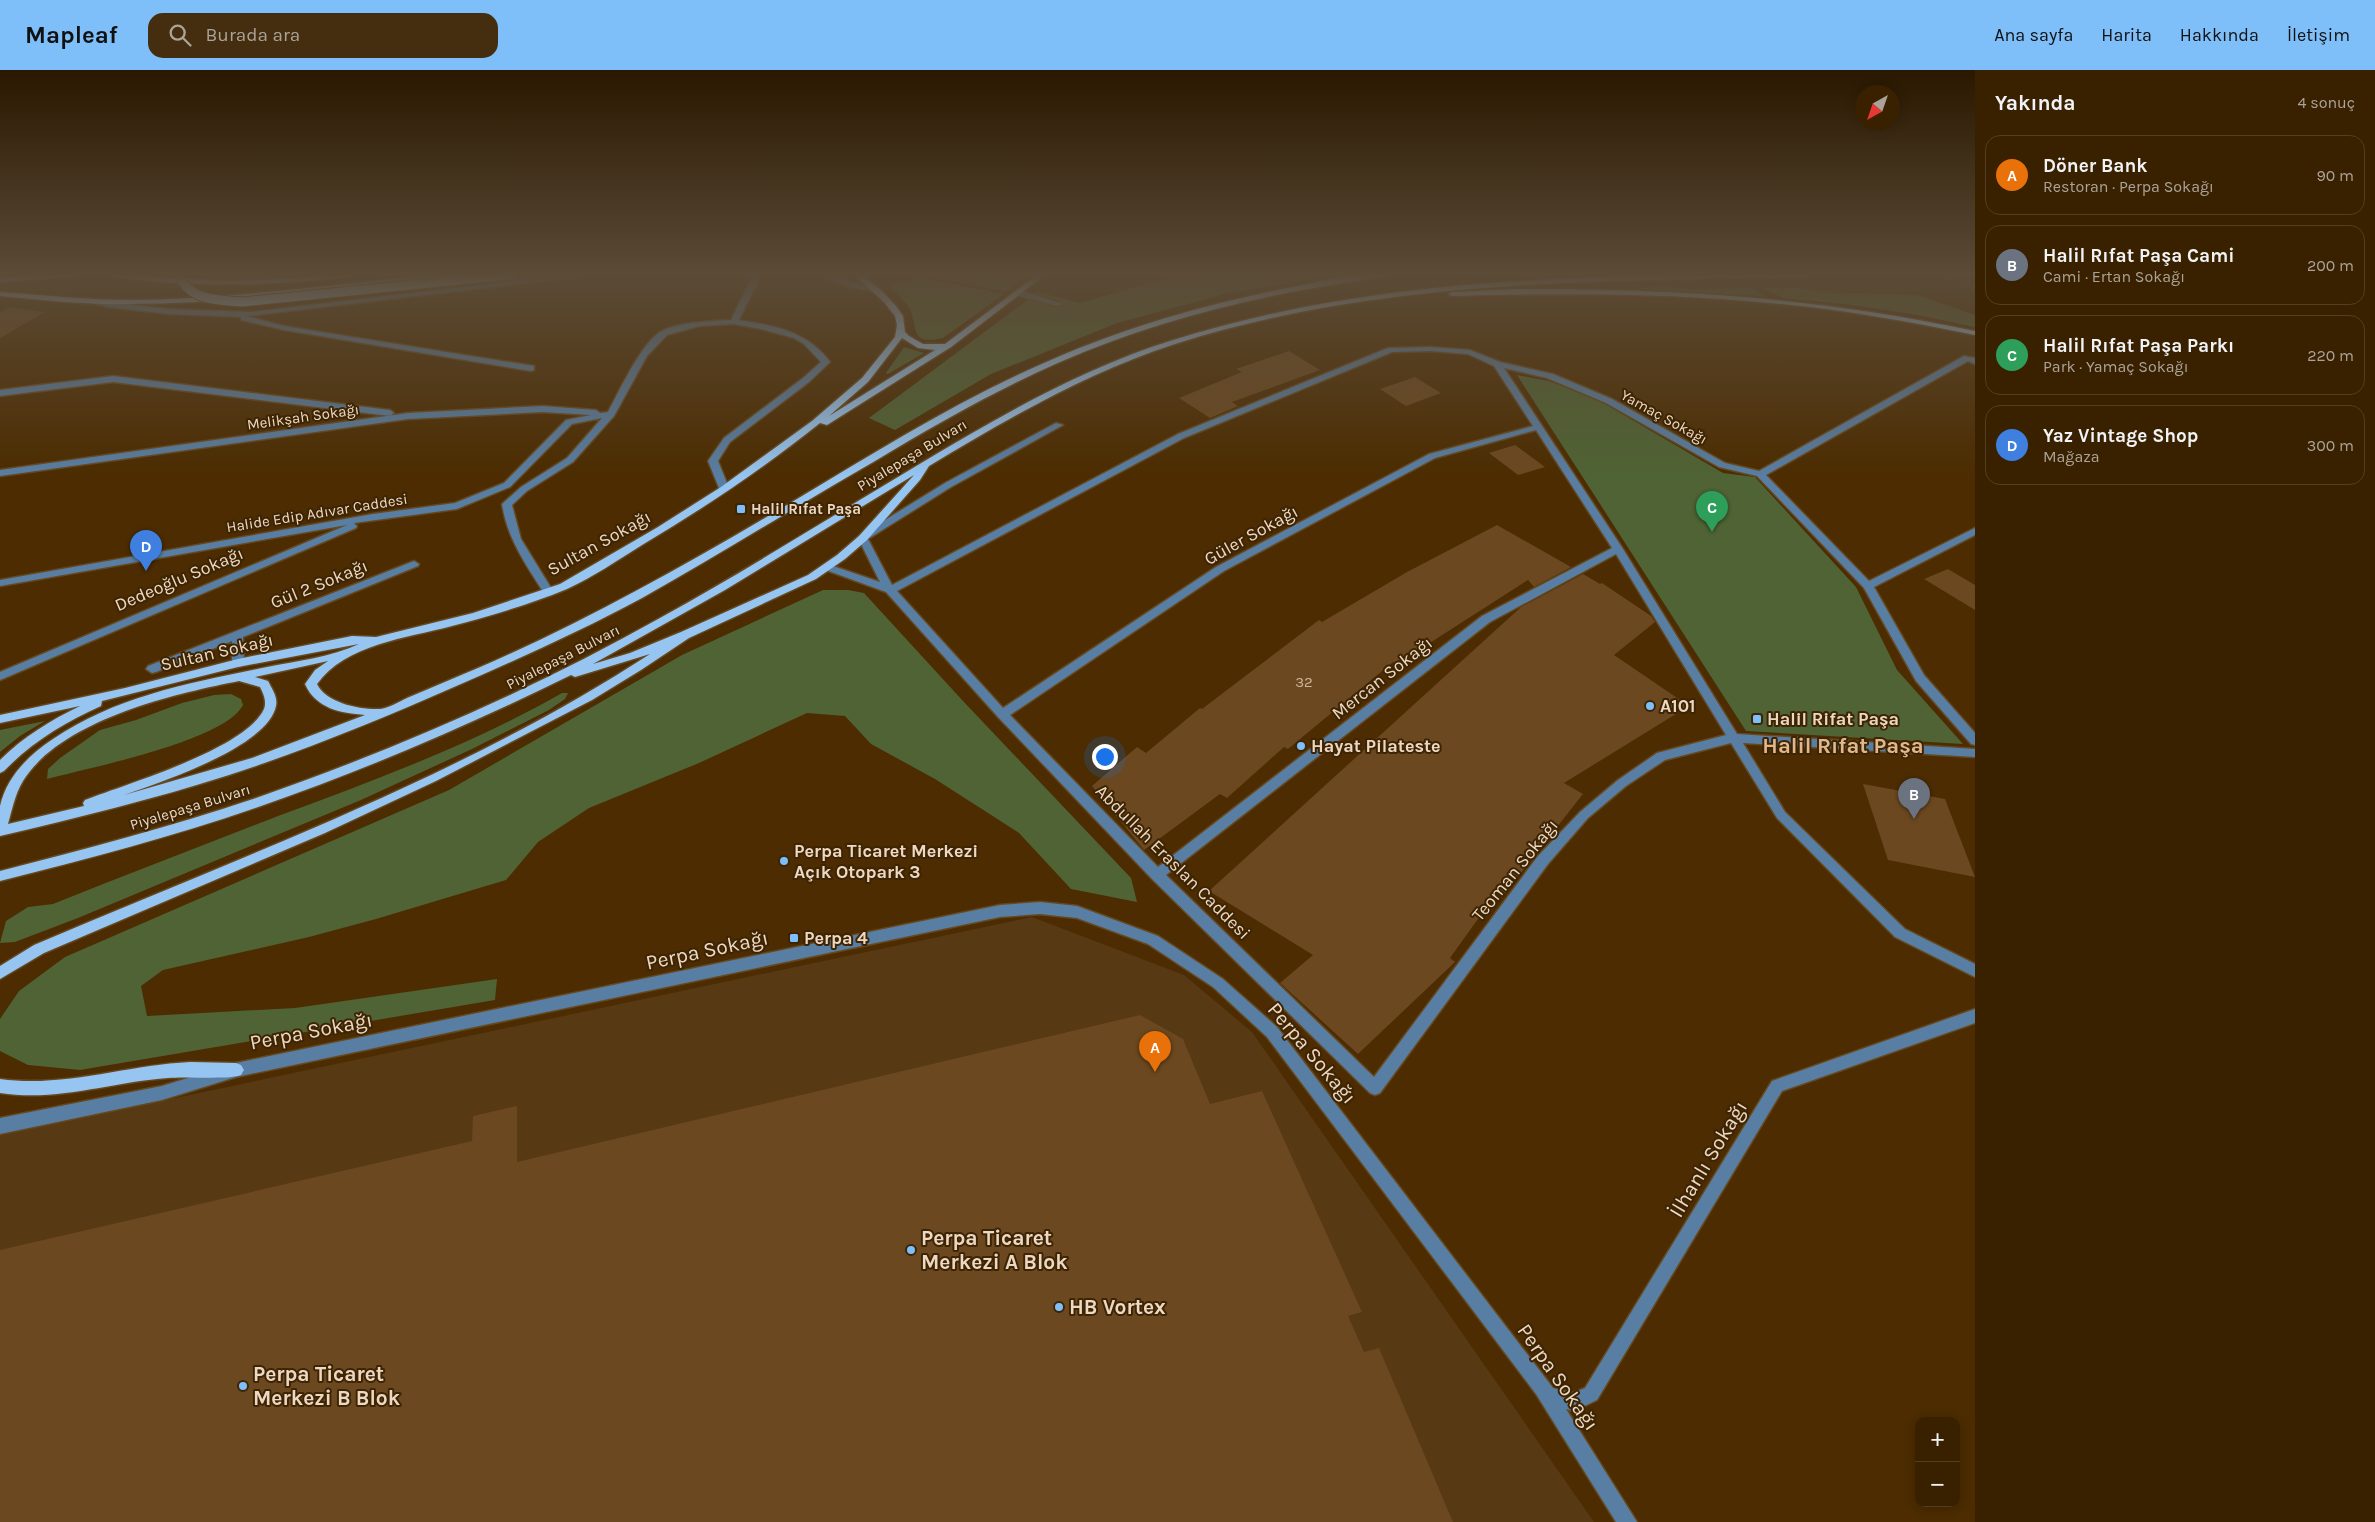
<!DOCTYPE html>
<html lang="tr">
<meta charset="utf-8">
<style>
:root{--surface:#392100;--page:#442e0f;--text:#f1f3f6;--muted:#aba399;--line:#533e22;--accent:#7ebef9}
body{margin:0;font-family:Karla,sans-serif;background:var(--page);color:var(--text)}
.controls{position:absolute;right:15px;bottom:15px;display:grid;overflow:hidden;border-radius:10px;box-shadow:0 2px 12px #0003}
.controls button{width:45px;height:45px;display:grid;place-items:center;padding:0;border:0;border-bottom:1px solid var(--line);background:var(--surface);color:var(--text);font:25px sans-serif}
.compass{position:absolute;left:1855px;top:15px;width:45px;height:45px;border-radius:50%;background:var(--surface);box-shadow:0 2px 12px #0003;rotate:220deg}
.you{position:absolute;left:1104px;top:686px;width:18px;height:18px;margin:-12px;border:4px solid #fff;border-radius:50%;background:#1a73e8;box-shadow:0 0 0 8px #1a73e833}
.badge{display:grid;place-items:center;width:32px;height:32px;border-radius:50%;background:var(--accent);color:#fff;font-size:16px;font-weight:700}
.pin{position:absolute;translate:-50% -41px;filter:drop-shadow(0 1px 2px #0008)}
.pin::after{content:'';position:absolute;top:26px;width:18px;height:15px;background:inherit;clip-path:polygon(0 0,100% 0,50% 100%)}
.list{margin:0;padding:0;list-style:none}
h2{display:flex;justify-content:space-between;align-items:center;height:65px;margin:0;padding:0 20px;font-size:21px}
h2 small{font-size:16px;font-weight:400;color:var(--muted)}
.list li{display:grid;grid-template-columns:32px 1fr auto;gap:15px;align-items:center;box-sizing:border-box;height:80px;margin:0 10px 10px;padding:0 10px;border:1px solid var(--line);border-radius:15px}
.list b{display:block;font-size:19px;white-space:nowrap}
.list p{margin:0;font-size:16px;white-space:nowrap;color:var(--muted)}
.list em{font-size:16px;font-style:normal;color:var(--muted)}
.icon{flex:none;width:28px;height:28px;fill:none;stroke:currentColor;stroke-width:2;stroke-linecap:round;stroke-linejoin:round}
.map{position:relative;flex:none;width:1975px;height:1452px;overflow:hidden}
header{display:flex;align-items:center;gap:30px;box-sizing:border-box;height:70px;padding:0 25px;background:var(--accent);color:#111}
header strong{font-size:24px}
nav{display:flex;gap:28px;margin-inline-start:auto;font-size:18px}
.search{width:350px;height:45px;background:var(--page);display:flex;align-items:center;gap:12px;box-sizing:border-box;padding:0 18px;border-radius:15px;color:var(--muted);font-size:19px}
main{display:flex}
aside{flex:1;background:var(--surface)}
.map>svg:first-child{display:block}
.built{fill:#573914}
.green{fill:#4f6334}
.building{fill:#6b481f}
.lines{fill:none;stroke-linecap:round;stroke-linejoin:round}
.major-tunnel{stroke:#64461d;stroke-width:9;stroke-dasharray:9 4.5;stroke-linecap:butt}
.minor-casing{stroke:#66481f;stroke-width:3}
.major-casing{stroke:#66481f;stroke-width:3}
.minor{fill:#587ea3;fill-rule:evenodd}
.major{fill:#96c5f2;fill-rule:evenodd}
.major-bridge-casing{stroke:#66481f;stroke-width:11;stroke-linecap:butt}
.major-bridge{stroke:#96c5f2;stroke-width:9}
.poi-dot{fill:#7ebef9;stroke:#3d2403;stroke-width:2}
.labels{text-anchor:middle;stroke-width:4;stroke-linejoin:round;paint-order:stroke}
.far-street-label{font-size:15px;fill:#edd8c3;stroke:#3d2403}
.far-poi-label{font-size:15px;font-weight:bold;fill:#edd8c3;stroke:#3d2403;text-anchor:start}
.number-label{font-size:15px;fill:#ccb49a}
.street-label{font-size:18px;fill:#edd8c3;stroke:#3d2403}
.poi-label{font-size:18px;font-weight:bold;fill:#edd8c3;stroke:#3d2403;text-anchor:start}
.near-street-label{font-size:21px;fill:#edd8c3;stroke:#3d2403}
.near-poi-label{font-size:21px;font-weight:bold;fill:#edd8c3;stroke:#3d2403;text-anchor:start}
.district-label{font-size:22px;font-weight:bold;fill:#e1b88d;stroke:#3d2403}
</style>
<header>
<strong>Mapleaf</strong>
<div class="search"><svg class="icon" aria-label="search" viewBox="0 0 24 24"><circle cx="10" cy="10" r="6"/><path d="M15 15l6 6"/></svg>Burada ara</div>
<nav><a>Ana sayfa</a><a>Harita</a><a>Hakkında</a><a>İletişim</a></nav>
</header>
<main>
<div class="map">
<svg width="1975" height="1452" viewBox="0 0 1975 1452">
<rect width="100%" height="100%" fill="#4c2c00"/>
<!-- built -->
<path class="built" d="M 1032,847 L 1184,905 L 1252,962 L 1594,1452 L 0,1452 L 0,1065 Z"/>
<!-- green -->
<path class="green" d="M 203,205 L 296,205 L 307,210 L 212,209 Z
M 958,205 L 1026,205 L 1006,222 L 928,206 Z
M 1217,205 L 1336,205 L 1229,223 L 1117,253 L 991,304 L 895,360 L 869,348 L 1038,222 L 1080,233 L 1159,210 Z
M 919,207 L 1004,224 L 943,268 C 906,276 921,257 908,236 C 903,229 895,222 889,216 Z
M 1667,216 L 1686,219 L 1751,218 L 1765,226 L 1634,219 Z
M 1791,217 L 1822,222 L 1917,225 L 1975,245 L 1975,257 L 1918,245 L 1852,235 L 1783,228 L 1763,218 Z
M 904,277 L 924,283 L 888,304 L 886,303 Z
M 1517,305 L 1549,311 L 1600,331 L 1723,403 L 1755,407 L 1856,517 L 1897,600 L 1963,674 L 1746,661 Z
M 823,520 L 848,520 L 864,523 L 963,631 L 1131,808 L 1137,832 L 1071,819 L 1019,763 L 935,709 L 871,674 L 845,646 L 807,643 L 699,693 L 589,738 L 538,772 L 506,810 L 376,849 L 309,867 L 163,900 L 141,916 L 147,946 L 295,938 L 497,909 L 495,930 L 80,1000 L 28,995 L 0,981 L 0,949 L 19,921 L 65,887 L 449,720 L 682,585 Z
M 562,623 L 568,623 L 565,629 L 549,640 L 472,679 L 361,730 L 78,848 L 15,872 L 0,873 L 6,851 L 28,837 L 53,834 C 128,804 203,775 278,746 C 375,710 473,674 562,623 Z
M 231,624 L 241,629 L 243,635 C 225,671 88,698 47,709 L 48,699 L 60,688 L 100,660 L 136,650 L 182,633 L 214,625 Z
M 45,651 L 20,666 L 0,682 L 0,660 Z"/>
<!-- building -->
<path class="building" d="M 10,237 L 45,242 L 0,268 L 0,242 Z
M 1289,281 L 1320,300 L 1232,332 L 1238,336 L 1210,348 L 1179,328 L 1242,302 L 1236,299 Z
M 1415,307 L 1441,323 L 1406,336 L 1380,319 Z
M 1515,375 L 1545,397 L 1518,405 L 1489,383 Z
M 1497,455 L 1571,497 L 1534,517 L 1528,510 L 1397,594 L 1393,592 L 1288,679 L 1284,677 L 1227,728 L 1220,724 L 1144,780 L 1092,716 L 1137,677 L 1146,683 L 1200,638 L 1202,639 L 1319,550 L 1322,552 L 1407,502 Z
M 1948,499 L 1975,515 L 1975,540 L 1924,509 Z
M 1583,504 L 1600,514 L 1602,513 L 1651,546 L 1655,552 L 1614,585 L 1689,636 L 1564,713 L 1583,724 L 1504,824 L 1498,821 L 1450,888 L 1455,892 L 1358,984 L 1280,913 L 1313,885 L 1209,821 L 1521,537 Z
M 1863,714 L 1945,729 L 1975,807 L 1888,790 Z
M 1140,945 L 1183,969 L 1210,1034 L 1262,1021 L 1362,1242 L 1348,1246 L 1364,1282 L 1379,1278 L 1453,1452 L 0,1452 L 0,1180 L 472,1071 L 473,1046 L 517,1036 L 517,1092 Z"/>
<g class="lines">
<!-- major-tunnel -->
<path class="major-tunnel" d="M 1948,205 L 1975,218"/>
<!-- minor casing -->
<g class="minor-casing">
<path id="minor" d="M 562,205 L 583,205 L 579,207 L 247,246 L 284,256 L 534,296 L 534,300 L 531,301 L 284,260 L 241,250 L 241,247 L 169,244 L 108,237 L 83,231 L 87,229 L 169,239 L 252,242 Z
M 753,205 L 761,205 L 739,250 C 775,256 807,261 830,292 L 809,312 L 730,372 L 718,391 L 729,418 L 724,421 L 719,418 L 708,391 L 724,368 L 803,308 L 821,292 L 804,274 L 794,268 L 761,259 L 734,254 L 700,256 L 667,265 L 647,286 L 614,346 L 573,392 L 527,421 L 512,435 L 521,469 L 553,521 L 552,523 L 544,523 C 526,495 507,468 502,434 L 521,417 L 567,388 L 602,348 L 572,354 L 510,417 L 457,439 L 354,453 L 357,456 L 356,458 L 0,610 L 0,602 L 347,455 L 0,516 L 0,510 L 373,444 L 455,433 L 504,413 L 566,350 L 591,345 L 543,342 L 408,349 L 0,406 L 0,400 L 408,343 L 543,336 L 596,340 L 600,343 L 608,342 C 619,322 642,271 662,261 C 679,252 712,251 731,250 Z
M 821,205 L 831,205 L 856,214 L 879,218 C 868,225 831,212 821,205 Z
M 1016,221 L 1022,221 L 1064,234 L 1057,236 L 1016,225 Z
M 1431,277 L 1470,280 L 1500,292 L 1553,304 L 1612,329 L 1725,393 L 1759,401 L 1964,286 L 1975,288 L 1975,294 L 1968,291 L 1766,405 L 1869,511 L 1975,458 L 1975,465 L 1874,517 L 1924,605 L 1975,663 L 1975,675 L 1971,674 L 1916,611 L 1864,518 L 1757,406 L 1719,397 L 1606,333 L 1547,308 L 1504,298 L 1623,479 L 1737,664 L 1975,679 L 1975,687 L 1743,673 L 1785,742 L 1905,859 L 1975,894 L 1975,907 L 1895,867 L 1777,748 L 1731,673 L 1665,690 L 1626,716 L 1588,748 L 1548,794 L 1380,1023 L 1375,1025 L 1370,1023 L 1152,809 L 998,647 L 886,522 L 823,499 L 822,497 L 827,494 L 880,512 L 858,468 L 859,466 L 945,413 L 1056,353 L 1063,355 L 951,417 L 868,469 L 892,515 L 1178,364 L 1388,278 ZM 1431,281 L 1468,284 L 1494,296 L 1533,356 L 1429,384 L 1216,497 L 1003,638 L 897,521 L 1184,368 L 1392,282 ZM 1536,360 L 1612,478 L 1482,546 L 1158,797 L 1010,645 L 1224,501 L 1435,388 ZM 1616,484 L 1726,665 L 1657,683 L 1618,710 L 1580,742 L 1538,786 L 1374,1007 L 1166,805 L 1490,552 Z
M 113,306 L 390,340 L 394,343 L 390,346 L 113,312 L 0,326 L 0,320 Z
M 414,491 L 419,494 L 418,496 L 243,567 L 244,593 L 242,596 L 238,597 L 232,593 L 232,571 L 156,602 L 152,603 L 146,599 L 148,596 Z
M 1040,832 L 1077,836 L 1158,866 L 1223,909 L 1277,957 L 1553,1318 L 1573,1323 L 1585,1318 L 1772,1011 L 1975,939 L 1975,953 L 1782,1021 L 1597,1330 L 1574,1341 L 1566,1339 L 1637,1452 L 1616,1452 L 1536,1324 L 1267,967 L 1213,917 L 1148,874 L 1077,848 L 1040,844 L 1000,847 L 236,1007 L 162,1030 L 0,1064 L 0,1048 L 162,1016 L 236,993 L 1000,835 Z"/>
</g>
<!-- major casing -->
<g class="major-casing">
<path id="major" d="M 43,205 L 75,205 L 71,207 L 0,212 L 0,208 Z
M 111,205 L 232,211 L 353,205 L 349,207 C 270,216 193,218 115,207 Z
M 431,205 L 454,205 L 450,207 C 343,219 236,234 129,234 C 86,235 43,230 0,226 L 0,222 C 43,225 86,230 129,230 C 230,229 331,215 431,205 Z
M 854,205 L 862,205 L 882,221 L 896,236 L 903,246 L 905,262 L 909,266 L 923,274 L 945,274 L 1037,205 L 1045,205 L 951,277 L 827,355 L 820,353 C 764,398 704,438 642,475 C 618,490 593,507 567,519 C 531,534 490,546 452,556 C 407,568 346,574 317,614 C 326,633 360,640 380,639 C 388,638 399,632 407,628 C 431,618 454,608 478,598 C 587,551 689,493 792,432 C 871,385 950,335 1035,297 C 1116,260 1201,235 1288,218 C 1321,211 1355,203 1388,205 L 1384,207 C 1272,222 1163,247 1060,292 C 996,320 935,355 875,391 C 797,436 720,484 642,528 C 581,561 518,589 454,617 C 381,649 306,680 229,705 C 154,729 77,748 0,766 C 0,756 0,745 0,736 C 7,706 29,685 53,669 C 116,626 193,612 267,597 C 297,591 331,587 359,574 L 238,597 L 102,631 L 101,636 C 65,652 32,672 4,701 L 0,703 L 0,690 C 23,667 51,650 80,636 L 0,653 L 0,645 L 125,618 L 238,589 L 352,566 L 376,567 L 473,543 L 560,514 L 658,457 L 721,417 L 812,351 L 862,308 L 895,267 L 897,255 L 895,246 L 884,232 ZM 902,268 L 918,278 L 935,280 L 829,346 L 868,312 ZM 328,591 L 315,600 L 305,614 C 316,639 341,643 365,645 L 252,688 L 124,725 C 159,713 268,677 276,636 C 278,627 272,619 268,611 L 255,607 ZM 239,611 L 260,617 C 263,623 267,631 264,639 C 246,679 126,714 85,730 L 83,733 L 84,736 L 8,754 C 12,740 15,724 23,711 C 61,650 173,624 239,611 Z
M 1682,205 L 1810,205 L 1806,207 C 1594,211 1379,209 1175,274 C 1088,302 1007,349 929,396 L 920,410 L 867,470 L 845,489 L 816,509 L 689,568 L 641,600 L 592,630 L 436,711 L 325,763 L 44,883 L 0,909 L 0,896 L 34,875 C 242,786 460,708 650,584 L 575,607 L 571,605 C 470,655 367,699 261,736 C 175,766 88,789 0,811 L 0,801 C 85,779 170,757 253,729 C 394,680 530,621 660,548 C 747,500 832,446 918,395 C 998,347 1081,299 1170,271 C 1336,218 1509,208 1682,205 ZM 914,405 L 859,466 L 837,485 L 808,505 L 681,562 L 630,583 L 593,594 L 725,520 Z
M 1517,219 C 1675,218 1819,228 1975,261 L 1975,265 C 1911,252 1846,240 1781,234 C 1671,223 1562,223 1452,226 L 1448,224 L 1452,222 Z
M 190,992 L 236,993 L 241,995 L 244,1000 L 241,1005 C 229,1010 185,1006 168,1008 C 111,1012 58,1032 0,1023 L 0,1009 C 64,1018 126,995 190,992 Z"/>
</g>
<!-- minor -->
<use href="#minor" class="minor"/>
<!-- major -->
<use href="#major" class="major"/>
<!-- major-bridge casing -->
<g class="major-bridge-casing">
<path id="major-bridge" d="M 180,205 C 188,231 219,230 242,232 L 511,205"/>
</g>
<!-- major-bridge -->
<use href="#major-bridge" class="major-bridge"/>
</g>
<!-- sky -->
<linearGradient id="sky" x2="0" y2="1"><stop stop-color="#2a1800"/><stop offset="0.5" stop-color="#5b4b37"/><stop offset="1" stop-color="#5b4b37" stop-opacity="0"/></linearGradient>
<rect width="1975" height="408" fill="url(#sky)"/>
<!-- markers -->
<g class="poi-dot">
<rect x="736" y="434" width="10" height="10" rx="2.5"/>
<circle cx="1650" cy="636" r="5"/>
<rect x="1752" y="644" width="10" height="10" rx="2.5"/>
<circle cx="1301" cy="676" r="5"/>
<circle cx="784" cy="791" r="5"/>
<rect x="789" y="863" width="10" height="10" rx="2.5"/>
<circle cx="911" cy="1180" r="5"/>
<circle cx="1059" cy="1237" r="5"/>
<circle cx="243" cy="1316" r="5"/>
</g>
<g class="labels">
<!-- far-street labels -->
<g class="far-street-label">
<text transform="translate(303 347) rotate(-8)" y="5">Melikşah Sokağı</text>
<text transform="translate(1664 347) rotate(29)" y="5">Yamaç Sokağı</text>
<text transform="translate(912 385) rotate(-31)" y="5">Piyalepaşa Bulvarı</text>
<text transform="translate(317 443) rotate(-9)" y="5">Halide Edip Adıvar Caddesi</text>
<text transform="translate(563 587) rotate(-27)" y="5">Piyalepaşa Bulvarı</text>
<text transform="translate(190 737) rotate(-17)" y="5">Piyalepaşa Bulvarı</text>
</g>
<!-- far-poi labels -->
<g class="far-poi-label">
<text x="751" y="444">Halil Rıfat Paşa</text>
</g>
<!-- number labels -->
<g class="number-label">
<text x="1304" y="617">32</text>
</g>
<!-- street labels -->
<g class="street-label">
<text transform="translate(1251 465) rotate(-29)" y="6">Güler Sokağı</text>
<text transform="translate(599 473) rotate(-29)" y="6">Sultan Sokağı</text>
<text transform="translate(179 509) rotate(-23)" y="6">Dedeoğlu Sokağı</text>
<text transform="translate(319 514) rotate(-22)" y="6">Gül 2 Sokağı</text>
<text transform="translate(217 582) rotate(-13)" y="6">Sultan Sokağı</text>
<text transform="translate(1382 608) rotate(-38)" y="6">Mercan Sokağı</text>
<text transform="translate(1173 792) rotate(45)" y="6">Abdullah Eraslan Caddesi</text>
<text transform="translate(1515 800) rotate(-51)" y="6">Teoman Sokağı</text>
</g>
<!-- poi labels -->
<g class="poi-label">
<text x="1660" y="642">A101</text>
<text x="1767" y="655">Halil Rifat Paşa</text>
<text x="1311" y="682">Hayat Pilateste</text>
<text x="794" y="787">Perpa Ticaret Merkezi<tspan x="794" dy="21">Açık Otopark 3</tspan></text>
<text x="804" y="874">Perpa 4</text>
</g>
<!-- near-street labels -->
<g class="near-street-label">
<text transform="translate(707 880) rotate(-12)" y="7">Perpa Sokağı</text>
<text transform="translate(311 961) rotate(-11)" y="7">Perpa Sokağı</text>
<text transform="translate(1312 983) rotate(50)" y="7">Perpa Sokağı</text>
<text transform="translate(1708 1089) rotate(-59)" y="7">İlhanlı Sokağı</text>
<text transform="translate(1558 1307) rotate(55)" y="7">Perpa Sokağı</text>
</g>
<!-- near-poi labels -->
<g class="near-poi-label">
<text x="921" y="1175">Perpa Ticaret<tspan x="921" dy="24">Merkezi A Blok</tspan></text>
<text x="1069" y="1244">HB Vortex</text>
<text x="253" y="1311">Perpa Ticaret<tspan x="253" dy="24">Merkezi B Blok</tspan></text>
</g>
<!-- district labels -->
<g class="district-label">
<text x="1843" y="683">Halil Rıfat Paşa</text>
</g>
</g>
</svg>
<div class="controls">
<button>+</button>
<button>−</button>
</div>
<svg class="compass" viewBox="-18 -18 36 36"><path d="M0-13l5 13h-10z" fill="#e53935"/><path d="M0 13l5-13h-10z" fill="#aba399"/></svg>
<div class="you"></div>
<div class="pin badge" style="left:1155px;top:1002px;background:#e8710a">A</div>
<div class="pin badge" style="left:1914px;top:749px;background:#6b7280">B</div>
<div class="pin badge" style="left:1712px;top:462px;background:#2e9e5b">C</div>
<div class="pin badge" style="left:146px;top:501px;background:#3f7fe0">D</div>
</div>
<aside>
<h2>Yakında<small>4 sonuç</small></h2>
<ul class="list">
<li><span class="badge" style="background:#e8710a">A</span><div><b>Döner Bank</b><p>Restoran · Perpa Sokağı</p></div><em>90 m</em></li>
<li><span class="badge" style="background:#6b7280">B</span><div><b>Halil Rıfat Paşa Cami</b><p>Cami · Ertan Sokağı</p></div><em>200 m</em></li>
<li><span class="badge" style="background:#2e9e5b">C</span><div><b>Halil Rıfat Paşa Parkı</b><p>Park · Yamaç Sokağı</p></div><em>220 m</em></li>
<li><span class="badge" style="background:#3f7fe0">D</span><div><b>Yaz Vintage Shop</b><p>Mağaza</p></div><em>300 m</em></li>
</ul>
</aside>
</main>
